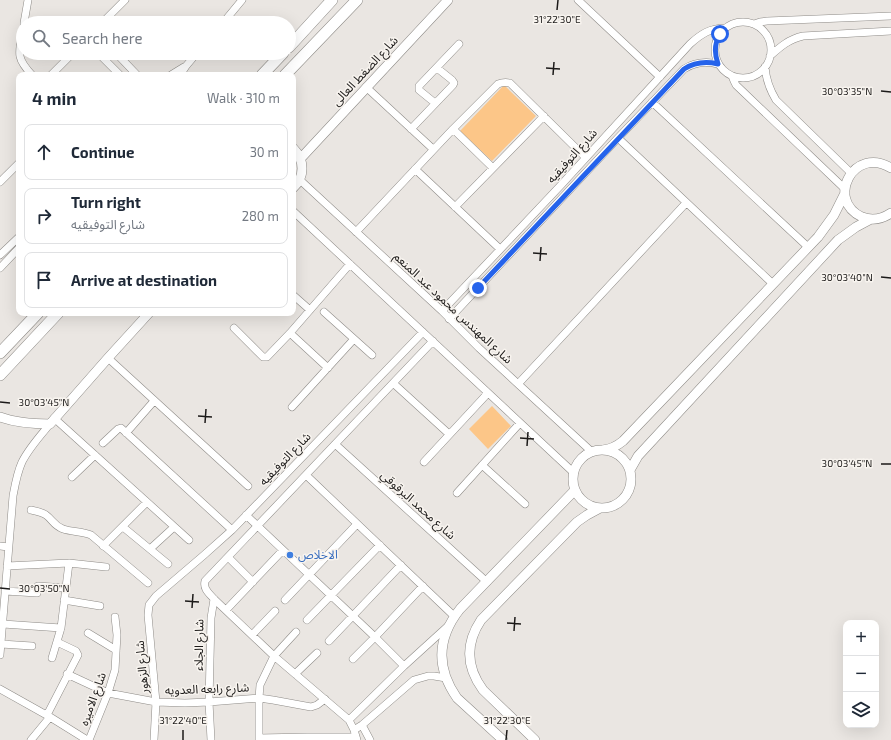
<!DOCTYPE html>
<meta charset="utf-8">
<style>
:root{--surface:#fff;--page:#f6f6f7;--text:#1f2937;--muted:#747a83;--line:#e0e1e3}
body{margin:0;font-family:"Exo 2","Noto Sans Arabic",sans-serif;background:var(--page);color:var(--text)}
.controls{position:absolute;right:12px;bottom:12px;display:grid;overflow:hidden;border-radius:8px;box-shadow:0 4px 16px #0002}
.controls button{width:36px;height:36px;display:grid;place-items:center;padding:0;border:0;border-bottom:1px solid var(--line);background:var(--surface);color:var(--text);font:20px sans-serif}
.stop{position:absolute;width:12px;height:12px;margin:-9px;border:3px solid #2563eb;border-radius:50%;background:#fff}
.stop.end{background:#2563eb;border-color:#fff;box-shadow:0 1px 4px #0008}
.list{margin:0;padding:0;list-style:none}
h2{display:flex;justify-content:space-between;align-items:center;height:52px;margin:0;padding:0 16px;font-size:17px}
h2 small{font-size:13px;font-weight:400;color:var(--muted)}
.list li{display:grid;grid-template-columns:26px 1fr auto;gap:12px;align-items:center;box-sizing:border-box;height:56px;margin:0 8px 8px;padding:0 8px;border:1px solid var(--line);border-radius:8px}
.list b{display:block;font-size:15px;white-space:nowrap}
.list p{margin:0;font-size:13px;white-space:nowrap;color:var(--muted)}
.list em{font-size:13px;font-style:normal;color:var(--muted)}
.icon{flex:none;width:22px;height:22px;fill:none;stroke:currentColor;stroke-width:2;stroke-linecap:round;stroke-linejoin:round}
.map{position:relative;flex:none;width:891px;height:740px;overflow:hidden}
.search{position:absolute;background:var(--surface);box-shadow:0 4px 16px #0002;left:16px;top:16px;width:280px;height:44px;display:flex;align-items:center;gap:10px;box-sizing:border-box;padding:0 14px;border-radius:22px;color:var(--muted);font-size:15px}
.panel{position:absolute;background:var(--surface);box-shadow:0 4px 16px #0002;left:16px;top:72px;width:280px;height:244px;border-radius:8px}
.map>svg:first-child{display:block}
.green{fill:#fcc688}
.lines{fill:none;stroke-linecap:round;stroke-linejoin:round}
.minor-casing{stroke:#8e8b87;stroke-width:8}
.tertiary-casing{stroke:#8e8b87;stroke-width:10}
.primary-casing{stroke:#8e8b87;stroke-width:12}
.minor{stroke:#fff;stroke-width:7}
.tertiary{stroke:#fff;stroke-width:9}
.primary{stroke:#fff;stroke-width:11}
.route{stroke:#2563eb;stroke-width:5}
.ticks{fill:none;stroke:#1c1a19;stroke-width:1.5}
.shop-dot{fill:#3f7fe0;stroke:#f8f4ef;stroke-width:1.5}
.labels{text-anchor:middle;stroke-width:3;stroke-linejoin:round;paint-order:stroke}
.street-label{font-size:12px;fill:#1c1a19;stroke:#f8f4ef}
.shop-label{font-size:12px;fill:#366cbe;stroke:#f8f4ef;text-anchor:start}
.ticks-label{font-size:10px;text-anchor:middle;fill:#1c1a19;stroke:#f8f4ef;stroke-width:3;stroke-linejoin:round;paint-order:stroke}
</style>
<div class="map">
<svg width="891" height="740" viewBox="0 0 891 740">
<rect width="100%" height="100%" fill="#eae6e2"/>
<!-- green -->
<path class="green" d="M 504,85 L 536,116 L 492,161 L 460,131 Z
M 492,406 L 511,426 L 488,449 L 469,429 Z"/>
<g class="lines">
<!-- minor casing -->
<g class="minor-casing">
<path id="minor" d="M 578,0 L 660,77
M715 50a28 28 0 1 1 56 0a28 28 0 1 1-56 0Z
M 24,23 L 28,0
M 102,23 L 125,0
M 223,23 L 242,0
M 754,24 L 760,22 L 767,21 L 891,16
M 23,30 C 19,52 15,57 32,75
M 98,53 L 120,75
M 116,53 L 137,75
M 770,56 C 780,47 789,39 803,36 L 891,31
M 765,67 C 766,79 770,90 776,100 L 851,173
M 51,75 L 73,53
M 171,75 L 184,67
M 180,75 L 186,66 L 197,53
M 732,76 L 734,81 L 736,85 L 845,189
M 366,87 L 433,149
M 652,102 L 808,247
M 435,103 L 419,90 L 419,86 L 459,44
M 411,129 L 453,85 L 454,83 L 452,80 L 437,68
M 453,129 L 493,168
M 618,138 L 773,284
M 415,169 L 500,249
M 300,180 L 442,311 L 479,348 L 592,452
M 0,182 L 19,163
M 455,207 L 544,116
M 293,211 L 574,473
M 356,232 L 453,129 L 498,84 C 503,82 505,82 510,83 L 585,157
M 0,255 L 19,237
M 0,268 L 19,248
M 293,295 L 310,310
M 442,311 L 561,185 L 690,44 C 701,34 710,28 725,28
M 324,312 L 372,355
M 449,319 L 618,138 L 684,69 C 695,62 705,61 718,64
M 234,328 L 263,357 L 267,357 L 290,333 L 350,264
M 290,333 L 328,368
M 108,358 L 248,486
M 393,383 L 449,434
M 518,384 L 686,203
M 292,407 L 354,339
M 54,418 L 189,540
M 126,433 L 154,401
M 103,443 L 118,429 L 121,428 L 232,530
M 335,444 L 487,582
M 424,462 L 488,393
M 482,465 L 525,504
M 306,475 L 454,616
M 72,477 L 95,455
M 457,493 L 520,423
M 31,510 C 36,511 42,512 46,515 C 53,520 53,525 63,529 C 72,532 82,531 91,535 L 148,583
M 246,515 L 375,637 L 404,666
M 123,527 L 168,564
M 0,546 L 8,547
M 103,546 L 147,502
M 150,549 L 174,527
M 228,557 L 253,582
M 7,566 L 69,563 L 106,567
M 38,586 L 66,588
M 5,591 L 37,593
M 64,600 L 100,606
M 285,600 L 357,524
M 226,610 L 283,550
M 307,620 L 380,545
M 3,624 L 61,628
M 88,633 L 116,650
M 252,635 L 275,611
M 329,641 L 401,565
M 1,644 L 32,646
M 0,655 L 13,496 C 15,485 17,473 22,462 C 29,448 40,436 50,424
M 52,658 L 61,628 L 69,563
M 353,659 L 375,637 L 423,586
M 67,674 L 108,693 L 156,702 L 185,703 L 209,702 L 259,698 L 273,700 L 311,707 L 317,705 L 325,699
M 295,674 L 317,653
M 0,689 L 50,717 L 87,740
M 47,715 L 78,655 L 76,651 L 57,642
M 349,720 L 404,666 L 448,626
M 362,725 L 370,740
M 354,730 L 362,725 L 414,680 L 428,676 L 434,676 L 446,678
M 259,738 L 307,737 L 356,737
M 31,740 L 50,717
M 89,740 L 108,693 L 115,670 L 117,635 L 115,617
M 154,740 L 156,702 L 148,615 L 149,605 L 156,596 L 204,555 L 232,530 L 423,332
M 211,740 L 209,702 L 211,618 L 214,599
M 259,740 L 259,698 L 260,685 L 274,656 L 296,632
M 357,740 L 354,730 L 349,720 L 274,656 L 214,599 C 209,593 203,589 205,581 L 433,341"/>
</g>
<!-- tertiary casing -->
<g class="tertiary-casing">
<path id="tertiary" d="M 293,148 C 305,160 305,177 293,188
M 301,158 L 448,0
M 891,168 C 854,145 825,200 862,217 C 872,221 882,219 891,213
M 0,417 C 16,423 33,424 50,424 L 108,358 L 149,313
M 603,450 C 611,449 617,446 623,441 L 818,237 L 834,215 L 845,193
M573 479a29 29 0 1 1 58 0a29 29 0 1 1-58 0Z
M 630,470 L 638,456 L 838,240 L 856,227 L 871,219
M 503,740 L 457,698 C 436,668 437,638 460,609 L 575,490
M 535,740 L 483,690 C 466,667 465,644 481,620 L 577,522 L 587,515 L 600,508"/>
</g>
<!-- primary casing -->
<g class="primary-casing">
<path id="primary" d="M 289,47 L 332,0
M 262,75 L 283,53
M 285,75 L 357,0
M 0,353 L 38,313
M 0,375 L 58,313"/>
</g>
<!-- minor -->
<use href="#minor" class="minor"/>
<!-- tertiary -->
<use href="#tertiary" class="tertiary"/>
<!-- primary -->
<use href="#primary" class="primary"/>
</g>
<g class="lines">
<!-- route -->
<path class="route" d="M 478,288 L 684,69 C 695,62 705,61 718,64 C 714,53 714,44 720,34"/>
</g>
<!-- ticks -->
<path class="ticks" d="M 557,10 L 558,0M 546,68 L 560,69M 553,75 L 554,62M 881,91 L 891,92M 533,253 L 547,254M 540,261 L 541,247M 881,277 L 891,278M 0,402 L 10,403M 198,416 L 212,417M 205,423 L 206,409M 520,438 L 534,439M 527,446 L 528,432M 881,464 L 891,464M 0,588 L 10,589M 185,601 L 199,602M 192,608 L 193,594M 507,623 L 521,624M 514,631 L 515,617M 183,740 L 183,730M 506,740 L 507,730"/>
<!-- markers -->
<circle class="shop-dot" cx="290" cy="555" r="4"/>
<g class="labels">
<!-- street labels -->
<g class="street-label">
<text transform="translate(365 71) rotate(-47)" y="4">شارع الضغط العالى</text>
<text transform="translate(572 156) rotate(-48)" y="4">شارع التوفيقيه</text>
<text transform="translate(453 308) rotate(43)" y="4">شارع المهندس محمود عبد المنعم</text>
<text transform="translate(285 459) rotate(-46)" y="4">شارع التوفيقيه</text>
<text transform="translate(418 505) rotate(42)" y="4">شارع محمد البرقوقي</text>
<text transform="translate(199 645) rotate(-89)" y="4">شارع الجلاء</text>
<text transform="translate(142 667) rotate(-95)" y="4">شارع الزهور</text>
<text transform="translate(207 689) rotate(-2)" y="4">شارع رابعه العدويه</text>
<text transform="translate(93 699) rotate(-70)" y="4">شارع الاميره</text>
</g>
<!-- shop labels -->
<g class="shop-label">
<text x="298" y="559">الاخلاص</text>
</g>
</g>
<g class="ticks-label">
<text x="557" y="23">31°22'30"E</text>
<text x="847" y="95">30°03'35"N</text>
<text x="847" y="281">30°03'40"N</text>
<text x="44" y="406">30°03'45"N</text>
<text x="847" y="467">30°03'45"N</text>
<text x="44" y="592">30°03'50"N</text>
<text x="183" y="724">31°22'40"E</text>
<text x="507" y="724">31°22'30"E</text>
</g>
</svg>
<div class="controls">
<button>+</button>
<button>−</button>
<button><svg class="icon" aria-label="layers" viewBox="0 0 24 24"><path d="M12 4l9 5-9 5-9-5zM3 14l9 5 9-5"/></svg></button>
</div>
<div class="stop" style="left:720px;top:34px"></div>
<div class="stop end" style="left:478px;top:288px"></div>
<div class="search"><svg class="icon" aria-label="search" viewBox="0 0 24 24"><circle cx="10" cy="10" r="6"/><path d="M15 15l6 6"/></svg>Search here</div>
<section class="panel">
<h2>4 min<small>Walk · 310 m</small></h2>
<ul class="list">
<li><svg class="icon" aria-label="ahead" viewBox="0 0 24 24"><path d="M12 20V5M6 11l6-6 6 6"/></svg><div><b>Continue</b></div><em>30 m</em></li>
<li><svg class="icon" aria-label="right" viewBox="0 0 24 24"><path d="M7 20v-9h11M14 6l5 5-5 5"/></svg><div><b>Turn right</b><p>شارع التوفيقيه</p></div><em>280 m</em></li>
<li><svg class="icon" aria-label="arrive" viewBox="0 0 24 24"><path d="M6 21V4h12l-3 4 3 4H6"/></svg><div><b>Arrive at destination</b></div></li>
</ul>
</section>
</div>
